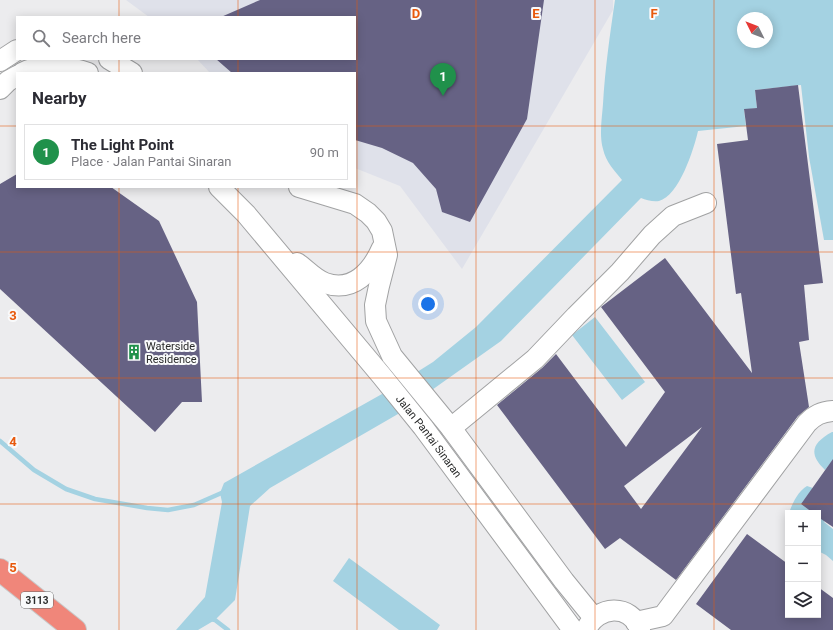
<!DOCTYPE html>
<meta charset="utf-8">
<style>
:root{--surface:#fff;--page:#f7f7f7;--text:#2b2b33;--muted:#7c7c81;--line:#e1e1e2;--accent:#20914b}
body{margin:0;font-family:Roboto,sans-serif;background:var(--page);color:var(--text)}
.controls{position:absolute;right:12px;bottom:12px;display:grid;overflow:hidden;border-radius:0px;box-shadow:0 2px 10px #0003}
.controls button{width:36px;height:36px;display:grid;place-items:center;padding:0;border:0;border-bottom:1px solid var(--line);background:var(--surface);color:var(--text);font:20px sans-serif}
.compass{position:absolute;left:737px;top:12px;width:36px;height:36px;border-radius:50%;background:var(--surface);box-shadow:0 2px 10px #0003;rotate:312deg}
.you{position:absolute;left:428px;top:304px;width:14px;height:14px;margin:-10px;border:3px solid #fff;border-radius:50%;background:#1a73e8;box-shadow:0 0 0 6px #1a73e833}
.badge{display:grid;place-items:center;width:26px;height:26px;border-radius:50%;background:var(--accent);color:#fff;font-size:13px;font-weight:700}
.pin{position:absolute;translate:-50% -33px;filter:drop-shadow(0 1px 2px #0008)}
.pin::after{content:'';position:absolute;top:21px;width:14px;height:12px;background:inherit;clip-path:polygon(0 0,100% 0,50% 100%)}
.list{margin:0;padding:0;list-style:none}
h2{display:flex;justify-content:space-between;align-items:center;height:52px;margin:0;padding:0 16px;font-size:17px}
h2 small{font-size:13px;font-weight:400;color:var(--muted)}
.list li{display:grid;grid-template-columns:26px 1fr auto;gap:12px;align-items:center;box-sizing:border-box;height:56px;margin:0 8px 8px;padding:0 8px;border:1px solid var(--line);border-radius:0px}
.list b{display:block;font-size:15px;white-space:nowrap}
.list p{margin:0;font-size:13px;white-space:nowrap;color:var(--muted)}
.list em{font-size:13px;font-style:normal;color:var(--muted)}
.icon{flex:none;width:22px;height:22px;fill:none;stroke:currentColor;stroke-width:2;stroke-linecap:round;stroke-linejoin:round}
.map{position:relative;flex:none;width:833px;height:630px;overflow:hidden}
.search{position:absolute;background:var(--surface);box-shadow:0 2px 10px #0003;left:16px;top:16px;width:340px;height:44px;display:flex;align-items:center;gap:10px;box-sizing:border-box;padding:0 14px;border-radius:0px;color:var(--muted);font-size:15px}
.panel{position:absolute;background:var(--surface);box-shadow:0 2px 10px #0003;left:16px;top:72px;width:340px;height:116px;border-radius:0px}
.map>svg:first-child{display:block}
.built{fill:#dfe1ea}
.water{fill:#a4d2e2;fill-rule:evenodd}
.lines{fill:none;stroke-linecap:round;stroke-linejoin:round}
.stream{stroke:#a4d2e2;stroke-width:4.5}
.building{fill:#666284;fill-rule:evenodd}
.minor-casing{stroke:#a1a2a3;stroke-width:22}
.highway-casing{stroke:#c8c8c8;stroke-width:24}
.minor{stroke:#fff;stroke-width:20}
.highway{stroke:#f0867a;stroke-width:22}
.grid{fill:none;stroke:#e8590c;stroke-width:1;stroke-opacity:0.55}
.labels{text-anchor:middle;stroke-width:4;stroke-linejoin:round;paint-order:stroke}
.shield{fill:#f9fafb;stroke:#686969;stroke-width:1}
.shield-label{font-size:10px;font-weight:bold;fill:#2a2b2b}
.poi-label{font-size:11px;fill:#2a2b2b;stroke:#f9fafb;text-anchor:start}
.street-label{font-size:11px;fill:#2a2b2b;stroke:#f9fafb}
.grid-label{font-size:13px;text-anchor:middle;font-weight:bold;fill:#e8590c;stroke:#f9fafb;stroke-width:4;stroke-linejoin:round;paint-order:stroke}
</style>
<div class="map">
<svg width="833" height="630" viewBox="0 0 833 630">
<rect width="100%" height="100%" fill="#ececee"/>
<!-- built -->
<path class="built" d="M 126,0 L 613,0 L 613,10 L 462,269 L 400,186 L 355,168 L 355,73 L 210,73 L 197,59 L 355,59 L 355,17 L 149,17 Z"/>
<!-- water -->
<path class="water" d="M 615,0 L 833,0 L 833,240 L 824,240 L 809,157 L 801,85 L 755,90 L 757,108 L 744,110 L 746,126 L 698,131 C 694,149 679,196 659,201 C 653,202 646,200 641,198 L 501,341 L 398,414 L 270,488 L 250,506 L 235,600 L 215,620 L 198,630 L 176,630 L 205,597 L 222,502 L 220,493 L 224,483 L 382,394 L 433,362 L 476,327 L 622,180 C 614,170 606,162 603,149 C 599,135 602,118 603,104 C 605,69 610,34 615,0 ZM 743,18 L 767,18 L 767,42 L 743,42 Z
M 595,317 L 645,382 L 622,400 L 572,335 Z
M 832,432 L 833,432 L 833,460 L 825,470 C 808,454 812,443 832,432 Z
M 807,486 L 813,488 L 801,504 L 813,513 L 789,513 C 792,504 798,491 807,486 Z
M 833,509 L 824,522 L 833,529 L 833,561 L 826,555 L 818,551 L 818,517 Z
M 349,558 L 440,625 L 437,630 L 399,630 L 333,581 Z"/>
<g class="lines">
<!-- stream -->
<path class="stream" d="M 0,441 L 34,470 L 66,489 L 95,499 L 147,508 L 168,510 L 194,505 L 226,491
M 211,619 L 215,620 L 228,630"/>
</g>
<!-- building -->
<path class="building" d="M 260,0 L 544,0 L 527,119 L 470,222 L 442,212 L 436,189 L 413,163 L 382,148 L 355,140 L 355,73 L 232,73 L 216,59 L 355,59 L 355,17 L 221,17 Z
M 798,85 L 823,283 L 804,285 L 809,340 L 799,342 L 809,407 L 798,416 L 676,580 L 620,538 L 605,549 L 497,405 L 542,368 L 556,354 L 626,447 L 665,392 L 601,307 L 665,258 L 752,373 L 741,293 L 736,294 L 717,144 L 748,140 L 744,109 L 757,108 L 755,90 ZM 702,427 L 641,509 L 624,486 Z
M 17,174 L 17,187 L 111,187 L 159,221 L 197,302 L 202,402 L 182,402 L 155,432 L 0,289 L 0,184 Z
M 833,459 L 833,527 L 818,517 L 818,513 L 813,513 L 801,504 Z
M 747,534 L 788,564 L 788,615 L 818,615 L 818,587 L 833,598 L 833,630 L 731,630 L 696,604 Z"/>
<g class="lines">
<!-- minor casing -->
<g class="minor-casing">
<g id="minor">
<path d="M 109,59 L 132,73"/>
<path d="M 0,61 L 17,50"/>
<path d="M 22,73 C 42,62 68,66 88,73"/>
<path d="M 0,89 L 8,81 L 17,76"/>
<path id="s1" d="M 219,187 L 246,214 L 381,375 L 423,427 L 573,630"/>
<path d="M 299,187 L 355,204 L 368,213 L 376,221 L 382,231 L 387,255 L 379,286 L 375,305 L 376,321 L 392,356 L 451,428 L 564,581 L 594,618"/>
<path d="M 297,263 C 306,269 314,279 325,283 C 353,293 372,271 382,248"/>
<path d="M 451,428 L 535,359 L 576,316 L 620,272 L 652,235 L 673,216 L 706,203"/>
<path d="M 636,622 L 663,616 L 807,423 C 815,415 821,412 833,411"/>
<path d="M 586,630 C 597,605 631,603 640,630"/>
</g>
</g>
<!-- highway casing -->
<g class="highway-casing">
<path id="highway" d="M 0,570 L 75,630"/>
</g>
<!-- minor -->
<use href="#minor" class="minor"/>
<!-- highway -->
<use href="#highway" class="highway"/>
</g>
<!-- grid -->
<path class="grid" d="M 119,0 L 119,17M 238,0 L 238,17M 357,0 L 357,630M 476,0 L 476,630M 595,0 L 595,630M 714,0 L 714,630M 119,59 L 119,73M 238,59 L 238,73M 0,126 L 17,126M 355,126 L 833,126M 119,187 L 119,630M 238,187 L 238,630M 0,252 L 833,252M 0,378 L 833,378M 0,504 L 833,504"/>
<!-- icons -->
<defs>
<g id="building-bare" transform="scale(1.2)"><path d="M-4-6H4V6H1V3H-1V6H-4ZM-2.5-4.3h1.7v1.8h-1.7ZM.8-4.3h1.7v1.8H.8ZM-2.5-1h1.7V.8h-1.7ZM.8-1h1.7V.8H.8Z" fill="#20914b" stroke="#f9fafb" stroke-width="2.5" paint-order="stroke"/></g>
</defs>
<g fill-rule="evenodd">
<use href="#building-bare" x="134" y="352"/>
</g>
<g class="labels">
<!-- shield labels -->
<rect class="shield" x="21" y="592" width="32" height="16" rx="3"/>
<g class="shield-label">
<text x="37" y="604">3113</text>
</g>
<!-- poi labels -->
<g class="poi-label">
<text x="146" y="350">Waterside<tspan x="146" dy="13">Residence</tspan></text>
</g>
<!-- street labels -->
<g class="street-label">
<text dy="4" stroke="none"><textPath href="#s1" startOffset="326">Jalan Pantai Sinaran</textPath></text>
</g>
</g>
<g class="grid-label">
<text x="416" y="18">D</text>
<text x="536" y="18">E</text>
<text x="654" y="18">F</text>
<text x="13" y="320">3</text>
<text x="13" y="446">4</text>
<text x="13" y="572">5</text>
</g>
</svg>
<div class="controls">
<button>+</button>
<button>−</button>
<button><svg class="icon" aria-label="layers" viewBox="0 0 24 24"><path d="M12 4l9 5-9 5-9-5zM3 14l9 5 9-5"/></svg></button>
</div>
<svg class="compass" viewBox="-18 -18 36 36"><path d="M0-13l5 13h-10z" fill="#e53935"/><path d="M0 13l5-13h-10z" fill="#7c7c81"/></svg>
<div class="you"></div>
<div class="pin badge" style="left:443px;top:96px">1</div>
<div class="search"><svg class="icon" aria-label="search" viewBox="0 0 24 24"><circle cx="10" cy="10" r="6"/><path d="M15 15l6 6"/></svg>Search here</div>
<section class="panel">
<h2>Nearby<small></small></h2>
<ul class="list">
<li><span class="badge">1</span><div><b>The Light Point</b><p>Place · Jalan Pantai Sinaran</p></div><em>90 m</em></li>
</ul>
</section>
</div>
